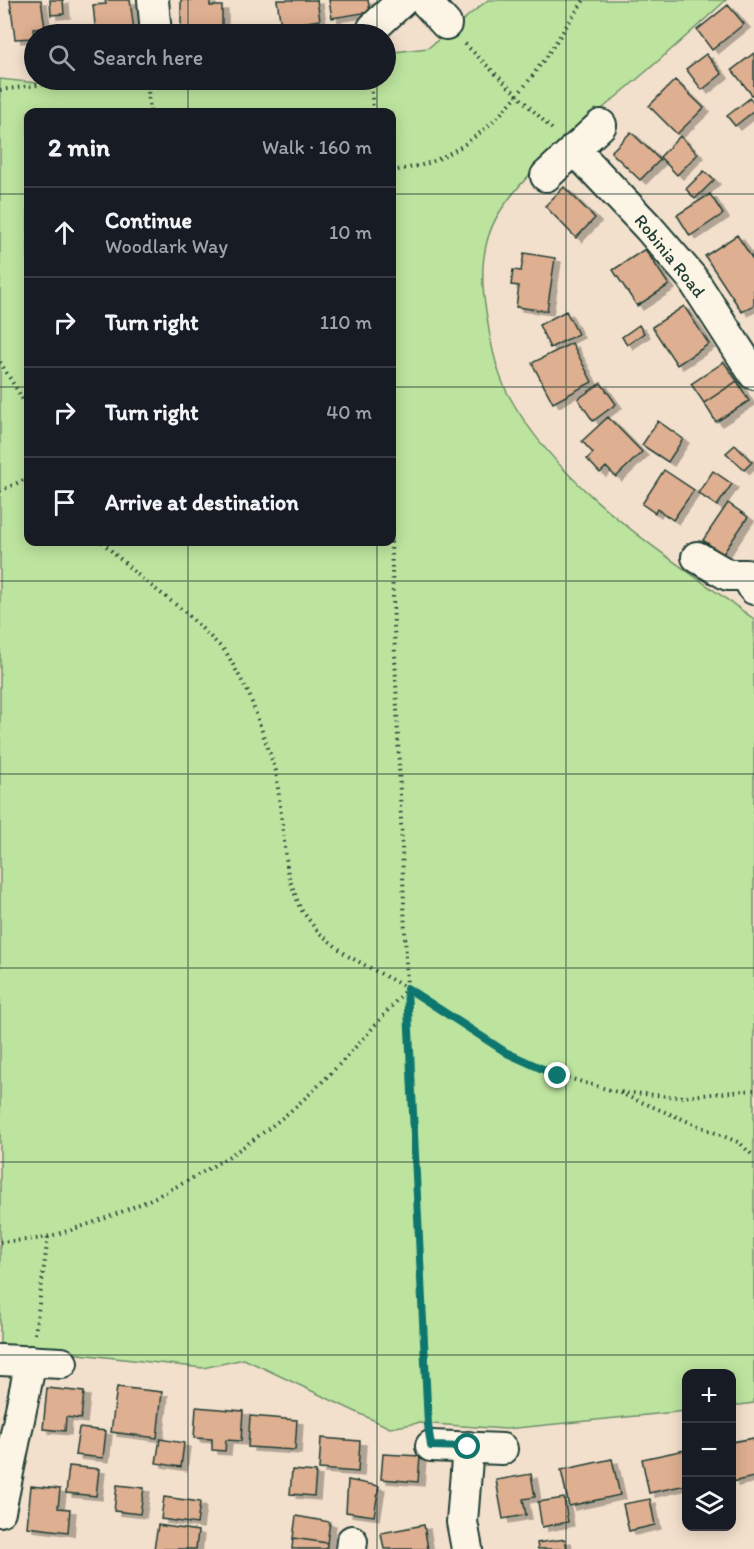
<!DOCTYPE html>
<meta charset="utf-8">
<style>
:root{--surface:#171b24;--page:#20242c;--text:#f1f3f6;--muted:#9ea1a6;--line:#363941}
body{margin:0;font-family:Itim,sans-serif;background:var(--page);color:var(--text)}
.controls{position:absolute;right:18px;bottom:18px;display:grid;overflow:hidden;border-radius:12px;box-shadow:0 3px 15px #0003}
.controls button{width:54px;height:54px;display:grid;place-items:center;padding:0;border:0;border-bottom:2px solid var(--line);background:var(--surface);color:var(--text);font:30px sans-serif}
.stop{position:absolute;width:18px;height:18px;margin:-14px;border:4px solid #0f766e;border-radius:50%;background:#fff}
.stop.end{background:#0f766e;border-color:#fff;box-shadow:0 2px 6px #0008}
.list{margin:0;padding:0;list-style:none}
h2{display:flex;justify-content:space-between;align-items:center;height:78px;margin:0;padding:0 24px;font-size:26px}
h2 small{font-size:20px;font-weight:400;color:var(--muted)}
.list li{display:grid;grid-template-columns:39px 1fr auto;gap:18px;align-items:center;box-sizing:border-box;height:90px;padding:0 24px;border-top:2px solid var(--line)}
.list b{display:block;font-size:22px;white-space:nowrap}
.list p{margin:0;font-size:20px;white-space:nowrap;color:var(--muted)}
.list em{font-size:20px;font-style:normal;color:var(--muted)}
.icon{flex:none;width:33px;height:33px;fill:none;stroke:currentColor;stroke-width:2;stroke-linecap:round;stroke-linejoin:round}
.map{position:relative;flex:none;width:754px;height:1549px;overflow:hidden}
.search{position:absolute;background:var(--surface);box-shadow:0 3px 15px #0003;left:24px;top:24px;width:372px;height:66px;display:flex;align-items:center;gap:15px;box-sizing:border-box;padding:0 21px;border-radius:33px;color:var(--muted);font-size:22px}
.panel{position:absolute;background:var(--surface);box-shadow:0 3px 15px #0003;left:24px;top:108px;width:372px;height:438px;border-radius:12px}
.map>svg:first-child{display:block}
.green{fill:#bde49f;stroke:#6e906a;stroke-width:1.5;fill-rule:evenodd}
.building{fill:#deaf90;stroke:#1f3d34;stroke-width:1.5;filter:url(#shadow)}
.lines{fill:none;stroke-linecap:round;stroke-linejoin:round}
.minor-casing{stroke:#1f3d34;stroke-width:34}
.path{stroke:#1f3d34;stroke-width:4;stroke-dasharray:1.5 4.5;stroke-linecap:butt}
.minor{stroke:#fcf5e5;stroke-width:30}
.route{stroke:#0f766e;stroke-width:8}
.grid{fill:none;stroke:#1f3d34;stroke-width:1.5;stroke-opacity:0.55}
.labels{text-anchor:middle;stroke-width:4.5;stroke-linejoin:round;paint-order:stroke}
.street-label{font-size:18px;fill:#1f3d34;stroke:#fcf5e5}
</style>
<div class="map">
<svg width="754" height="1549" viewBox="0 0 754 1549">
<defs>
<filter id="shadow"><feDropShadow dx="6" dy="4" stdDeviation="0" flood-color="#0004"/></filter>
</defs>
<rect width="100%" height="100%" fill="#f3e0cc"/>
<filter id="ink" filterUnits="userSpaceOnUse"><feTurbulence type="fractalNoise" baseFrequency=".0167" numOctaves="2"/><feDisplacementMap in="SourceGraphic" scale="12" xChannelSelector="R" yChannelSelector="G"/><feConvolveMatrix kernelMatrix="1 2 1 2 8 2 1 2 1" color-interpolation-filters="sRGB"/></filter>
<g filter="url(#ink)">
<!-- green -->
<path class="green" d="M 488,0 L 726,0 C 688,35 650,69 610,102 C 571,136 530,167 501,210 C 481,240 480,277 486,311 C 490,339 495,369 508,394 C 561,492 667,555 754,619 L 754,1403 L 732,1406 L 732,1374 L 686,1374 L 686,1411 L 506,1429 L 418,1423 L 390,1428 L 244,1359 L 203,1368 L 0,1345 L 0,79 L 75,87 L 141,80 L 386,80 L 386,53 L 428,48 ZM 28,112 L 392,112 L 392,542 L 28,542 Z"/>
<!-- building -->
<path class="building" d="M 10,0 L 41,0 L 45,28 L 33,29 L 34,38 L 15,39 Z
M 50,0 L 63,0 L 64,14 L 51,15 Z
M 105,0 L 130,0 L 134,31 L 96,34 L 93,5 L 106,4 Z
M 181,0 L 210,0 L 210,6 L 222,6 L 222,29 L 181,29 Z
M 277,0 L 317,0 L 320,20 L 281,26 Z
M 329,0 L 368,0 L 370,12 L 332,18 Z
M 728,5 L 744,24 L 712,50 L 697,30 Z
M 754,53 L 754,94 L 752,95 L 732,70 Z
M 706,54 L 722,74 L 702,90 L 686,69 Z
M 675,80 L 704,108 L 677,134 L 649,106 Z
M 750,98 L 754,104 L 754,111 L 735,126 L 727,116 Z
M 631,132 L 660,160 L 640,180 L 611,152 Z
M 680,136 L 698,154 L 677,175 L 660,157 Z
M 704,171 L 714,180 L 695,199 L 686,189 Z
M 564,187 L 595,218 L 576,238 L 545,206 Z
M 710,194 L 723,214 L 690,236 L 677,215 Z
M 737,235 L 754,261 L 754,305 L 742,312 L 705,256 Z
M 645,249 L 669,285 L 637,306 L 613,270 Z
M 524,253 L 555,258 L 547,311 L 516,307 L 519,286 L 511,285 L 513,270 L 521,271 Z
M 684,306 L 709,344 L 677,365 L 652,327 Z
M 566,311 L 578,334 L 550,348 L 539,325 Z
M 639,325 L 644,333 L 627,345 L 622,337 Z
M 572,343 L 592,382 L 553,403 L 532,363 Z
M 724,362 L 737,381 L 704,403 L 691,384 Z
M 737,381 L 749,401 L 716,422 L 704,403 Z
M 601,383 L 616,404 L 593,421 L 578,399 Z
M 608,417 L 642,452 L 616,477 L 606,467 L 600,473 L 587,459 L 593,453 L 582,441 Z
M 658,421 L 683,439 L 668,462 L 642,445 Z
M 735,445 L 752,462 L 744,470 L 726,453 Z
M 664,470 L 694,490 L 673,520 L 657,509 L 655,513 L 642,504 Z
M 713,471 L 732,484 L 717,506 L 698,493 Z
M 728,503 L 748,517 L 723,554 L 703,540 Z
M 117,1387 L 162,1392 L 157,1438 L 111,1432 Z
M 47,1388 L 84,1392 L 81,1419 L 66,1417 L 65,1431 L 43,1429 Z
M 196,1407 L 243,1411 L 241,1441 L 226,1440 L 225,1451 L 212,1450 L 212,1439 L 194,1438 Z
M 250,1416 L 297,1420 L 295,1450 L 248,1447 Z
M 79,1428 L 106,1431 L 103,1458 L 75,1455 Z
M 321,1438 L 360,1441 L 358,1472 L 319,1469 Z
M 754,1438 L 754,1477 L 732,1482 L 732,1442 Z
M 160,1439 L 184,1443 L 181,1467 L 156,1463 Z
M 685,1450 L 686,1485 L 649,1493 L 642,1459 Z
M 383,1454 L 420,1456 L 418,1482 L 381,1479 Z
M 612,1459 L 620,1495 L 569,1506 L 561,1470 Z
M 69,1466 L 99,1469 L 96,1496 L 66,1493 Z
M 292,1470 L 316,1472 L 314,1496 L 290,1494 Z
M 531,1474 L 535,1497 L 523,1499 L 526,1515 L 503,1519 L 496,1480 Z
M 348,1480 L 379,1486 L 374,1516 L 346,1512 Z
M 117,1485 L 144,1488 L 140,1514 L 114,1511 Z
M 31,1486 L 60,1489 L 58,1508 L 70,1509 L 68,1532 L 27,1527 Z
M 164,1497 L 200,1502 L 197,1524 L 161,1519 Z
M 564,1498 L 568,1522 L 542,1527 L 538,1502 Z
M 650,1499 L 655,1525 L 629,1531 L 623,1504 Z
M 296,1516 L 330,1522 L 327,1543 L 293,1538 Z
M 158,1525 L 198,1531 L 196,1549 L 154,1549 Z
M 424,1525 L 428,1549 L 384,1549 L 381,1533 Z
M 293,1538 L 327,1543 L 327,1549 L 292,1549 Z
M 565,1539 L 567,1549 L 538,1549 L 537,1543 Z"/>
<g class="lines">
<!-- minor casing -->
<g class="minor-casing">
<path id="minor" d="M 153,0 L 156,34
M 424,0 L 446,24
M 373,28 L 403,0
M 574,149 L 648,227 L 692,278 L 754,374
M 546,176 L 601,125
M 697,557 L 728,575 L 746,575 L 754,589
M 0,1360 L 62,1363
M 431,1446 L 502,1449
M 0,1511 L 31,1361
M 351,1549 L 352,1541
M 467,1549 L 462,1522 L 468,1447"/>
</g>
<!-- path -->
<path class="path" d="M 465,44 L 554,131
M 147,80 L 150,112
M 371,80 L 373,112
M 0,90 L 76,80
M 392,171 C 408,168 425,166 440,158 C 507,127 544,58 584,0
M 0,362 L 28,408
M 0,491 L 28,478
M 102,542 L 141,578 L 184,611 L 226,652 L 249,694 L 276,771 L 288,875 L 300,908 L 318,932 L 348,956 L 407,988 L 507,1053 L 558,1075 L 617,1092 L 740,1143 L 754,1157
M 391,542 L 407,988 L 428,1419
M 621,1092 L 680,1097 L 754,1090
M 0,1242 C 16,1240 34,1241 50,1236 C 131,1214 211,1174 277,1122 C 323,1086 369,1033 407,988
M 35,1334 L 48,1237"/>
<!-- minor -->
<use href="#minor" class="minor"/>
</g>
</g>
<g class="lines" filter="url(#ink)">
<!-- route -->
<path class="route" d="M 468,1447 L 431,1446 L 428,1425 L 407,988 L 507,1053 L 558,1076"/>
</g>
<!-- grid -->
<path class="grid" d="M 188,0 L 188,34M 377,0 L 377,34M 566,0 L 566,1549M 188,80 L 188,112M 377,80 L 377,112M 0,194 L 28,194M 392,194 L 754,194M 0,387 L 28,387M 392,387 L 754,387M 188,542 L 188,1549M 377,542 L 377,1549M 0,581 L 754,581M 0,774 L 754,774M 0,968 L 754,968M 0,1162 L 754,1162M 0,1355 L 754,1355"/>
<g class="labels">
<!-- street labels -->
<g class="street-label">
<text transform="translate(670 256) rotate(51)" y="6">Robinia Road</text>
</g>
</g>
</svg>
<div class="controls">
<button>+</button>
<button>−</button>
<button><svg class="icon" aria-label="layers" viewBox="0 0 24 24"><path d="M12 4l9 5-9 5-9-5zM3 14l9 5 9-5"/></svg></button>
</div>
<div class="stop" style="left:468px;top:1447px"></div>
<div class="stop end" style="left:558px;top:1076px"></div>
<div class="search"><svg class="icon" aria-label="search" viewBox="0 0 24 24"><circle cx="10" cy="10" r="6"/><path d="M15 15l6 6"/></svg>Search here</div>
<section class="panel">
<h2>2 min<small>Walk · 160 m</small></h2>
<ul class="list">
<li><svg class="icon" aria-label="ahead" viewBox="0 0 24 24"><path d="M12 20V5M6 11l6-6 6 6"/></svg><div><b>Continue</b><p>Woodlark Way</p></div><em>10 m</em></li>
<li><svg class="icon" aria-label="right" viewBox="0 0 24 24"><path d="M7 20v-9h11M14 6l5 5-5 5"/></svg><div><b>Turn right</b></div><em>110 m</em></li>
<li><svg class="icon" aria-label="right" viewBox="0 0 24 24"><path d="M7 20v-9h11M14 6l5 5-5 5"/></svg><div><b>Turn right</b></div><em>40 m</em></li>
<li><svg class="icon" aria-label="arrive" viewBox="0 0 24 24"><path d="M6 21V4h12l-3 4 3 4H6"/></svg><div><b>Arrive at destination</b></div></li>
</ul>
</section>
</div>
